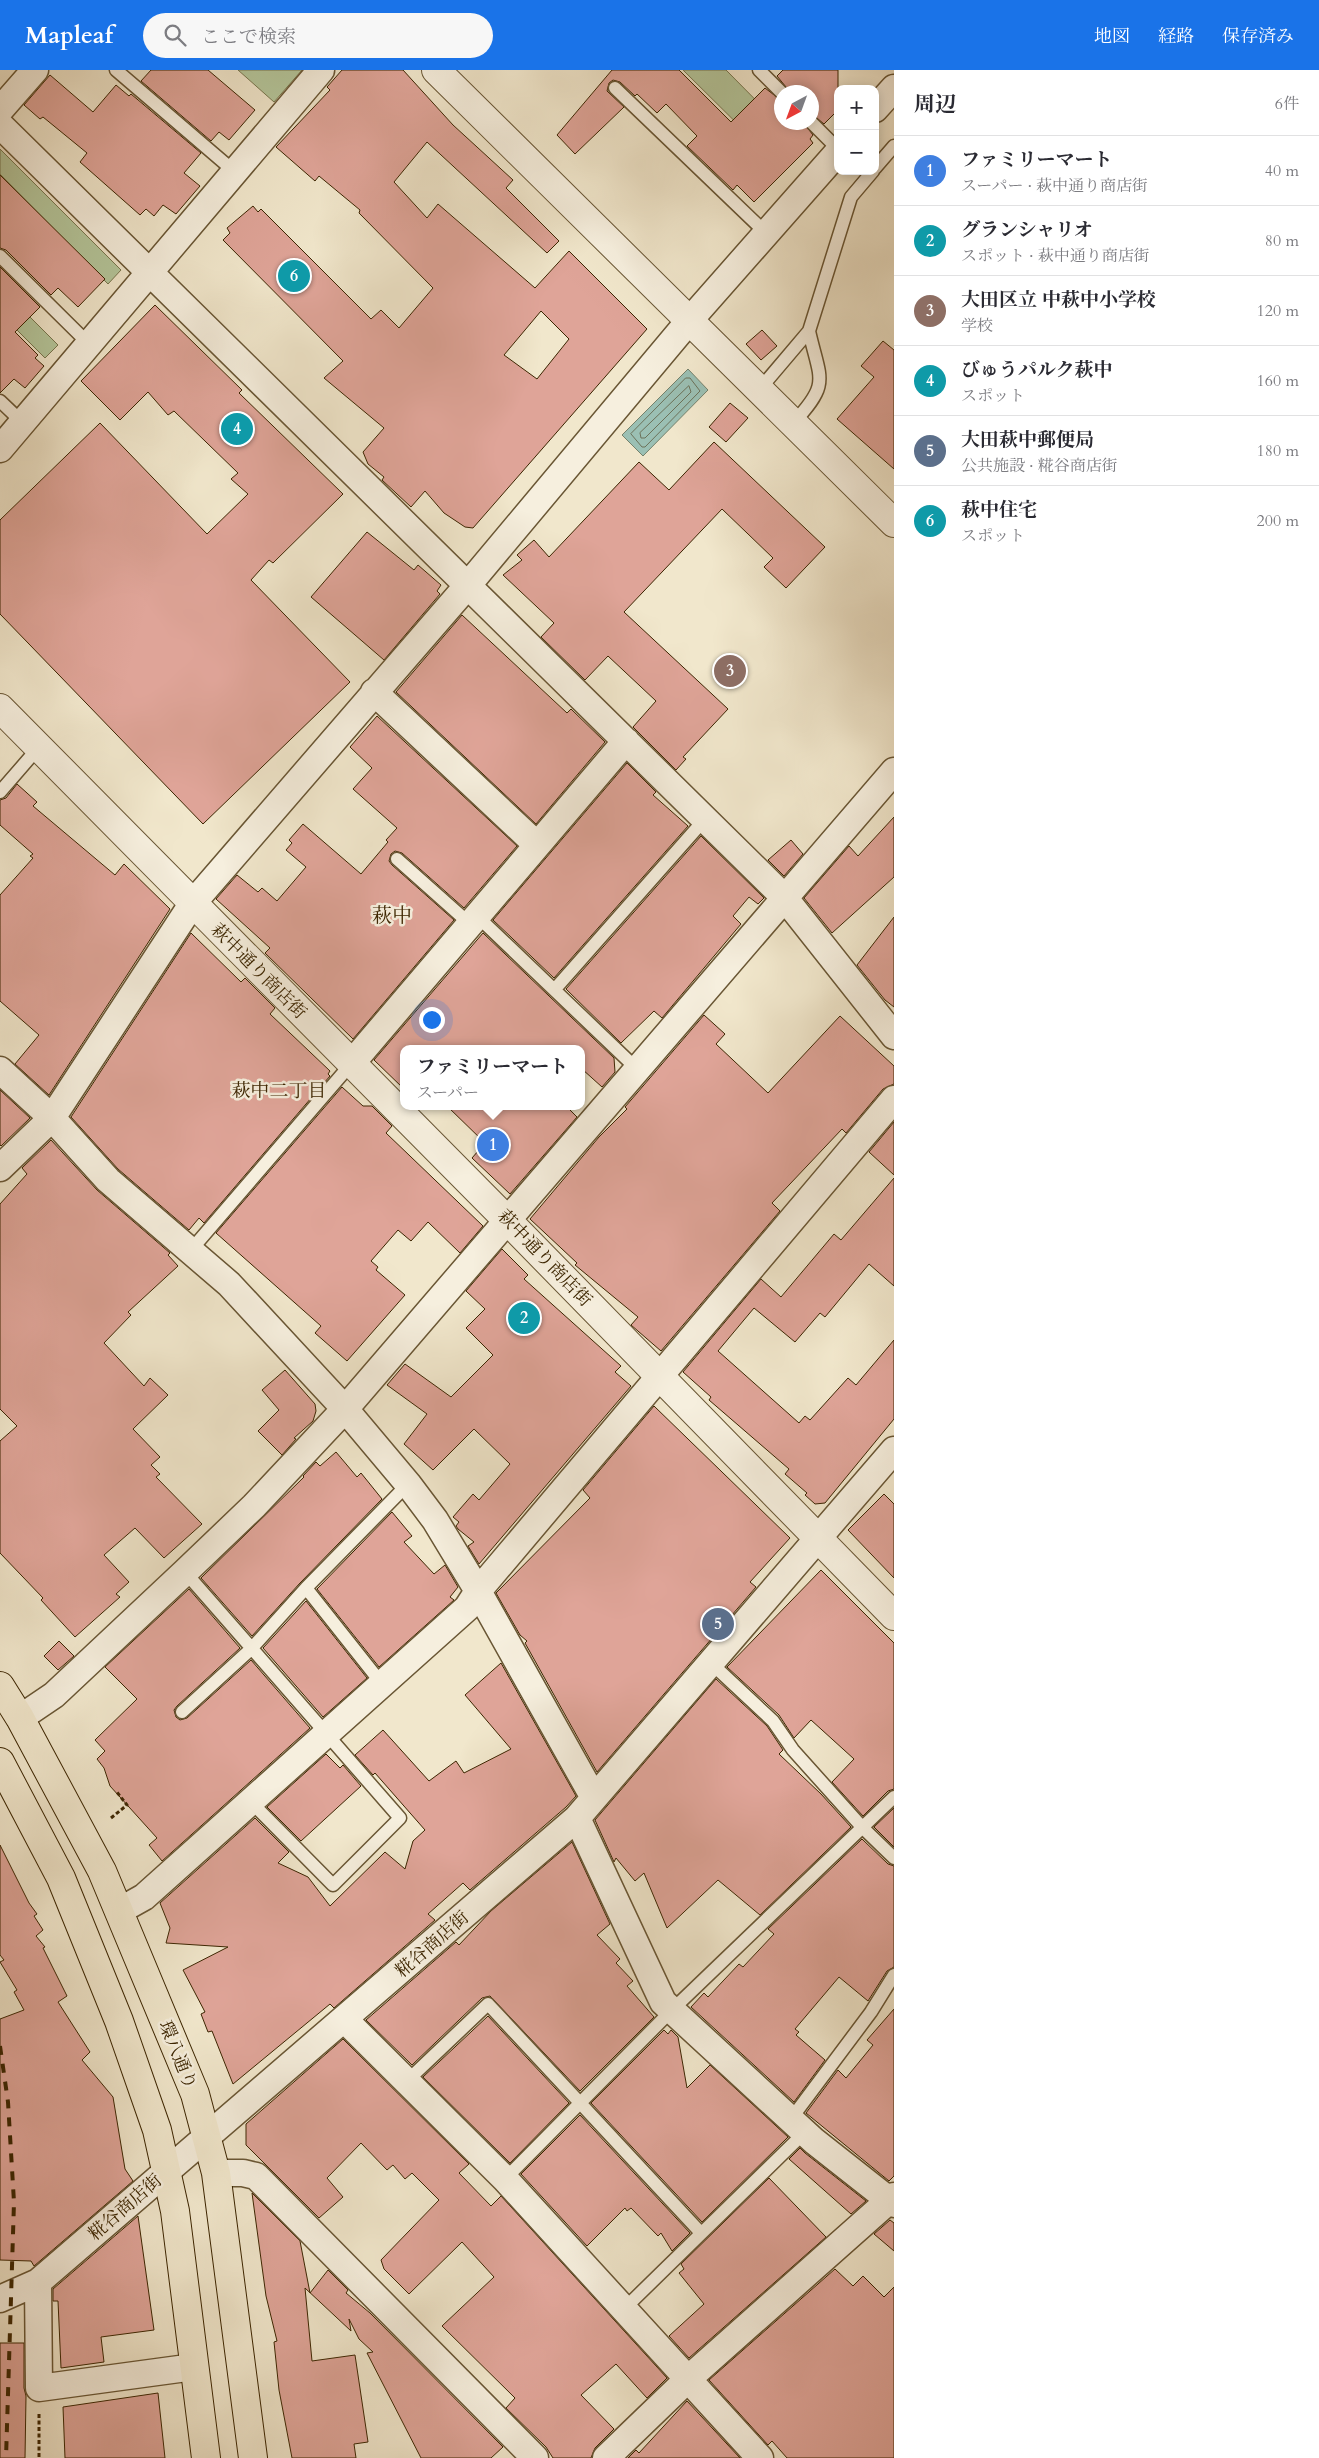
<!DOCTYPE html>
<html lang="ja">
<meta charset="utf-8">
<style>
:root{--surface:#fff;--page:#f7f7f7;--text:#2b2b33;--muted:#7c7c81;--line:#e1e1e2;--accent:#1a73e8}
body{margin:0;font-family:Cardo,"Noto Serif JP",serif;background:var(--page);color:var(--text)}
.controls{position:absolute;right:15px;top:15px;display:grid;overflow:hidden;border-radius:10px;box-shadow:0 2px 12px #0003}
.controls button{width:45px;height:45px;display:grid;place-items:center;padding:0;border:0;border-bottom:1px solid var(--line);background:var(--surface);color:var(--text);font:25px sans-serif}
.compass{position:absolute;left:774px;top:15px;width:45px;height:45px;border-radius:50%;background:var(--surface);box-shadow:0 2px 12px #0003;rotate:221deg}
.you{position:absolute;left:431px;top:949px;width:18px;height:18px;margin:-12px;border:4px solid #fff;border-radius:50%;background:#1a73e8;box-shadow:0 0 0 8px #1a73e833}
.badge{display:grid;place-items:center;width:32px;height:32px;border-radius:50%;background:var(--accent);color:#fff;font-size:16px;font-weight:700}
.pin{position:absolute;translate:-50% -50%;border:2px solid #fff;box-shadow:0 1px 5px #0006}
.popup{position:absolute;left:400px;top:975px;width:185px;height:65px;box-sizing:border-box;display:grid;place-content:center;border-radius:10px;background:var(--surface);filter:drop-shadow(0 1px 4px #0005);font-size:16px;white-space:nowrap;color:var(--muted)}
.popup b{font-size:19px;color:var(--text)}
.popup::after{content:'';position:absolute;left:50%;top:100%;margin-left:-10px;border:10px solid transparent;border-top-color:var(--surface)}
.list{margin:0;padding:0;list-style:none}
h2{display:flex;justify-content:space-between;align-items:center;height:65px;margin:0;padding:0 20px;font-size:21px}
h2 small{font-size:16px;font-weight:400;color:var(--muted)}
.list li{display:grid;grid-template-columns:32px 1fr auto;gap:15px;align-items:center;box-sizing:border-box;height:70px;padding:0 20px;border-top:1px solid var(--line)}
.list b{display:block;font-size:19px;white-space:nowrap}
.list p{margin:0;font-size:16px;white-space:nowrap;color:var(--muted)}
.list em{font-size:16px;font-style:normal;color:var(--muted)}
.icon{flex:none;width:28px;height:28px;fill:none;stroke:currentColor;stroke-width:2;stroke-linecap:round;stroke-linejoin:round}
.map{position:relative;flex:none;width:894px;height:2388px;overflow:hidden}
header{display:flex;align-items:center;gap:30px;box-sizing:border-box;height:70px;padding:0 25px;background:var(--accent);color:#fff}
header strong{font-size:24px}
nav{display:flex;gap:28px;margin-inline-start:auto;font-size:18px}
.search{width:350px;height:45px;background:var(--page);display:flex;align-items:center;gap:12px;box-sizing:border-box;padding:0 18px;border-radius:28px;color:var(--muted);font-size:19px}
main{display:flex}
aside{flex:1;background:var(--surface)}
.map>svg:first-child{display:block}
.green{fill:#b5c79c;stroke:#78764e}
.water{fill:#9bc0b4;stroke:#75826c}
.lines{fill:none;stroke-linecap:round;stroke-linejoin:round}
.shore{stroke:#6c725a;stroke-width:1}
.building{fill:#dfa498;stroke:#3c2501;fill-rule:evenodd}
.service-casing{stroke:#695634;stroke-width:15}
.minor-casing{stroke:#695634;stroke-width:29}
.tertiary-casing{stroke:#695634;stroke-width:30}
.primary-casing{stroke:#3c2501;stroke-width:30}
.path{stroke:#3c2501;stroke-width:3;stroke-dasharray:4 2.5;stroke-linecap:butt}
.service{stroke:#f6efde;stroke-width:12}
.minor{stroke:#f6efde;stroke-width:26}
.tertiary{stroke:#f6efde;stroke-width:28}
.primary{stroke:#f1e7cc;stroke-width:28}
.rail{stroke:#3c2501;stroke-width:4;stroke-dasharray:9 9;stroke-linecap:butt}
.labels{text-anchor:middle;stroke-width:5;stroke-linejoin:round;paint-order:stroke}
.street-label{font-size:18px;fill:#3c2501;stroke:#f6efde}
.neighbourhood-label{font-size:19px;fill:#3c2501;stroke:#f6efde}
.quarter-label{font-size:20px;fill:#3c2501;stroke:#f6efde}
</style>
<header>
<strong>Mapleaf</strong>
<div class="search"><svg class="icon" aria-label="search" viewBox="0 0 24 24"><circle cx="10" cy="10" r="6"/><path d="M15 15l6 6"/></svg>ここで検索</div>
<nav><a>地図</a><a>経路</a><a>保存済み</a></nav>
</header>
<main>
<div class="map">
<svg width="894" height="2388" viewBox="0 0 894 2388">
<rect width="100%" height="100%" fill="#f1e7cc"/>
<filter id="stains"><feTurbulence type="fractalNoise" baseFrequency=".004" numOctaves="4"/><feColorMatrix values="0 0 0 0 .2 0 0 0 0 .09 0 0 0 0 .02 0 0 0 .5 -.17"/></filter>
<radialGradient id="worn" r=".72"><stop offset=".6" stop-color="#630" stop-opacity="0"/><stop offset="1" stop-color="#630" stop-opacity=".3"/></radialGradient>
<!-- green -->
<path class="green" d="M 238,0 L 302,0 L 274,32 Z
M 683,0 L 726,0 L 805,80 L 785,101 Z
M 0,79 L 121,200 L 108,214 L 0,104 Z
M 0,217 L 58,275 L 45,288 L 0,243 Z"/>
<!-- water -->
<path class="water" d="M 688,299 L 708,320 L 643,386 L 622,365 Z"/>
<g class="lines">
<!-- shore -->
<path class="shore" d="M 686,308 L 690,308 L 700,321 L 645,377 L 642,377 L 631,364 Z
M 689,316 L 691,322 L 645,368 L 641,368 L 640,363 Z"/>
</g>
<!-- building -->
<path class="building" d="M 151,0 L 208,0 L 255,40 L 229,70 L 219,62 L 211,71 L 141,11 Z
M 342,0 L 403,0 L 453,55 L 513,110 L 506,118 L 559,171 L 547,183 L 427,72 L 394,112 L 427,148 L 438,134 L 535,218 L 569,181 L 647,259 L 473,458 L 465,457 L 444,443 L 425,421 L 411,437 L 382,410 L 384,407 L 368,394 L 363,382 L 384,358 L 324,308 L 343,291 L 223,170 L 230,163 L 227,158 L 253,136 L 258,142 L 261,139 L 371,249 L 381,240 L 399,258 L 433,218 L 359,143 L 360,140 L 319,106 L 315,111 L 276,77 L 330,20 L 327,17 ZM 541,241 L 569,269 L 537,309 L 504,285 Z
M 612,0 L 679,0 L 731,52 L 765,18 L 782,31 L 782,52 L 803,52 L 813,65 L 810,69 L 813,73 L 754,132 L 737,115 L 733,120 L 687,76 L 697,66 L 666,34 L 657,43 L 637,24 L 635,26 L 620,12 L 613,10 L 609,13 L 607,21 L 624,37 L 575,84 L 557,65 Z
M 783,0 L 838,0 L 838,40 L 824,54 L 812,44 L 812,22 L 790,22 L 777,6 Z
M 50,5 L 93,42 L 116,15 L 129,26 L 131,24 L 201,83 L 184,103 L 200,116 L 176,144 L 163,135 L 154,146 L 146,139 L 140,145 L 80,92 L 87,83 L 43,47 L 40,49 L 24,35 Z
M 0,105 L 105,209 L 78,237 L 58,218 L 51,225 L 6,180 L 0,178 Z
M 0,197 L 40,237 L 15,262 L 38,285 L 35,288 L 44,296 L 25,318 L 14,309 L 0,323 Z
M 155,235 L 242,320 L 239,323 L 343,424 L 273,493 L 269,490 L 251,510 L 350,612 L 203,754 L 0,544 L 0,450 L 100,353 L 207,464 L 248,424 L 231,409 L 238,403 L 174,341 L 168,345 L 148,322 L 120,350 L 81,311 Z
M 762,260 L 777,276 L 761,290 L 746,274 Z
M 883,271 L 894,280 L 894,399 L 837,349 L 874,307 L 861,296 Z
M 730,333 L 748,348 L 726,372 L 709,357 Z
M 714,372 L 825,477 L 786,518 L 764,497 L 773,488 L 722,439 L 624,542 L 728,639 L 683,687 L 686,689 L 676,700 L 633,657 L 656,631 L 608,586 L 585,610 L 541,567 L 554,553 L 503,505 L 522,490 L 517,485 L 534,470 L 549,487 L 639,392 L 669,420 Z
M 367,462 L 414,500 L 418,495 L 441,515 L 437,521 L 440,524 L 384,590 L 311,527 Z
M 462,545 L 567,643 L 571,639 L 605,672 L 536,754 L 396,622 Z
M 377,646 L 517,776 L 464,838 L 402,783 L 395,781 L 391,784 L 389,791 L 392,795 L 454,850 L 353,969 L 265,883 L 270,878 L 216,829 L 237,805 L 258,822 L 262,818 L 277,831 L 306,797 L 286,780 L 292,773 L 289,770 L 303,754 L 361,804 L 388,772 L 386,770 L 397,758 L 353,719 L 372,698 L 350,677 Z
M 627,693 L 656,722 L 653,725 L 688,756 L 554,908 L 493,850 Z
M 17,714 L 37,732 L 33,736 L 115,805 L 124,794 L 170,839 L 49,1025 L 15,994 L 39,965 L 0,931 L 0,825 L 33,788 L 30,786 L 33,784 L 0,755 L 0,730 L 6,728 Z
M 894,747 L 894,807 L 832,863 L 804,828 L 849,776 L 858,786 Z
M 701,766 L 764,828 L 758,834 L 749,827 L 733,846 L 741,854 L 662,948 L 654,941 L 621,973 L 566,919 Z
M 791,770 L 803,784 L 784,806 L 768,790 Z
M 894,847 L 894,937 L 885,930 L 857,895 Z
M 191,863 L 241,912 L 245,908 L 275,938 L 270,944 L 330,1001 L 328,1004 L 330,1006 L 204,1153 L 199,1148 L 189,1160 L 118,1099 L 71,1047 Z
M 483,863 L 614,988 L 615,1002 L 602,1017 L 582,999 L 582,979 L 404,979 L 404,1019 L 374,990 Z
M 704,945 L 725,964 L 716,974 L 768,1023 L 840,946 L 894,996 L 894,1014 L 883,1019 L 846,1063 L 842,1059 L 772,1133 L 780,1141 L 661,1281 L 631,1255 L 638,1247 L 575,1195 L 577,1193 L 530,1149 L 599,1067 L 627,1039 L 625,1037 Z
M 342,1017 L 363,1036 L 372,1036 L 392,1056 L 386,1063 L 483,1156 L 460,1183 L 428,1152 L 411,1171 L 398,1160 L 371,1191 L 378,1197 L 376,1200 L 405,1225 L 347,1291 L 315,1263 L 321,1256 L 216,1163 Z
M 0,1020 L 30,1048 L 1,1076 L 0,1075 Z
M 447,1036 L 566,1036 L 577,1047 L 510,1124 L 472,1088 L 485,1073 Z
M 894,1052 L 894,1105 L 869,1082 Z
M 51,1070 L 97,1120 L 170,1183 L 168,1185 L 178,1196 L 128,1242 L 131,1245 L 104,1273 L 144,1316 L 150,1308 L 168,1325 L 133,1359 L 160,1387 L 151,1395 L 160,1404 L 156,1407 L 202,1454 L 164,1488 L 135,1458 L 104,1485 L 129,1512 L 116,1524 L 120,1527 L 75,1567 L 41,1530 L 43,1528 L 0,1483 L 0,1371 L 17,1356 L 0,1339 L 0,1134 L 27,1104 L 22,1098 Z
M 894,1108 L 894,1216 L 869,1194 L 825,1247 L 820,1243 L 795,1272 L 754,1238 L 718,1281 L 799,1353 L 805,1346 L 810,1350 L 848,1308 L 856,1315 L 894,1270 L 894,1349 L 825,1433 L 815,1434 L 805,1425 L 807,1423 L 785,1404 L 789,1399 L 709,1330 L 711,1327 L 683,1302 L 761,1209 L 781,1227 L 834,1164 L 841,1170 Z
M 502,1179 L 528,1205 L 524,1209 L 621,1296 L 615,1302 L 631,1316 L 479,1494 L 468,1476 L 474,1472 L 458,1459 L 456,1456 L 459,1452 L 453,1447 L 473,1424 L 479,1430 L 510,1394 L 474,1359 L 433,1400 L 404,1374 L 427,1344 L 387,1315 L 405,1294 L 451,1327 L 493,1285 L 466,1258 L 485,1239 L 466,1221 Z
M 285,1300 L 315,1334 L 316,1341 L 313,1351 L 294,1368 L 296,1369 L 282,1385 L 258,1361 L 279,1340 L 262,1320 Z
M 654,1336 L 790,1468 L 750,1512 L 756,1517 L 597,1702 L 525,1573 L 527,1571 L 520,1565 L 496,1523 L 590,1428 L 583,1420 Z
M 336,1382 L 357,1407 L 361,1403 L 382,1429 L 300,1513 L 252,1566 L 201,1508 L 304,1407 L 303,1406 L 316,1392 L 320,1396 Z
M 884,1424 L 894,1434 L 894,1508 L 848,1460 Z
M 392,1442 L 412,1466 L 404,1472 L 434,1504 L 445,1495 L 458,1517 L 450,1527 L 454,1530 L 379,1597 L 317,1519 Z
M 821,1500 L 894,1573 L 894,1719 L 888,1721 L 863,1746 L 832,1712 L 854,1689 L 811,1650 L 794,1668 L 779,1645 L 727,1597 Z
M 189,1519 L 240,1578 L 177,1636 L 174,1640 L 176,1647 L 180,1650 L 187,1648 L 251,1590 L 310,1658 L 162,1791 L 149,1775 L 157,1768 L 110,1716 L 104,1698 L 97,1689 L 105,1681 L 95,1670 L 137,1629 L 105,1597 Z
M 306,1531 L 367,1608 L 323,1647 L 263,1578 Z
M 59,1571 L 74,1586 L 58,1600 L 44,1586 Z
M 501,1593 L 576,1726 L 566,1737 L 470,1820 L 463,1813 L 428,1844 L 435,1850 L 334,1938 L 330,1934 L 233,2014 L 212,1961 L 208,1962 L 201,1944 L 205,1942 L 183,1900 L 228,1877 L 166,1873 L 170,1858 L 160,1833 L 255,1748 L 289,1782 L 278,1793 L 308,1807 L 330,1836 L 385,1782 L 405,1799 L 413,1771 L 425,1760 L 375,1703 L 373,1705 L 355,1685 L 383,1660 L 429,1711 L 456,1691 L 464,1703 L 511,1679 L 465,1625 Z
M 716,1609 L 767,1656 L 783,1680 L 779,1684 L 821,1724 L 851,1757 L 760,1845 L 718,1810 L 667,1858 L 644,1803 L 635,1811 L 616,1788 L 614,1792 L 595,1750 Z
M 326,1684 L 340,1698 L 343,1695 L 361,1716 L 301,1771 L 267,1737 Z
M 894,1738 L 894,1777 L 874,1757 Z
M 862,1769 L 888,1794 L 894,1796 L 894,1897 L 887,1901 L 868,1931 L 839,1907 L 795,1959 L 799,1962 L 796,1965 L 825,1990 L 794,2032 L 691,1937 L 704,1923 L 708,1927 L 739,1894 L 743,1897 L 774,1864 L 768,1859 Z
M 572,1772 L 610,1854 L 597,1865 L 620,1889 L 616,1893 L 633,1911 L 627,1916 L 654,1947 L 580,2021 L 490,1926 L 482,1928 L 412,1995 L 366,1950 L 456,1872 L 459,1875 L 491,1841 Z
M 0,1775 L 29,1833 L 37,1844 L 34,1846 L 43,1860 L 36,1866 L 45,1877 L 43,1878 L 67,1926 L 58,1932 L 90,1982 L 82,1990 L 113,2027 L 125,2099 L 133,2111 L 34,2196 L 31,2191 L 0,2190 L 0,1949 L 24,1940 L 14,1922 L 17,1920 L 0,1892 L 4,1890 L 0,1885 Z
M 894,1939 L 894,2106 L 889,2111 L 806,2043 L 838,2000 L 846,2008 L 873,1975 L 867,1970 Z
M 488,1946 L 569,2033 L 510,2093 L 423,2007 Z
M 664,1960 L 668,1964 L 671,1960 L 678,1967 L 687,2018 L 710,1995 L 788,2067 L 702,2152 L 591,2033 Z
M 343,1969 L 469,2094 L 459,2103 L 491,2136 L 501,2126 L 667,2308 L 647,2328 L 616,2294 L 581,2325 L 614,2359 L 595,2378 L 591,2388 L 553,2388 L 546,2377 L 506,2338 L 515,2328 L 442,2256 L 494,2207 L 462,2172 L 409,2224 L 384,2199 L 381,2190 L 439,2130 L 412,2103 L 405,2109 L 393,2095 L 387,2100 L 361,2073 L 327,2108 L 343,2127 L 319,2148 L 246,2075 L 246,2054 Z
M 580,2045 L 690,2163 L 672,2181 L 661,2163 L 658,2166 L 631,2138 L 627,2141 L 625,2138 L 587,2176 L 521,2104 Z
M 800,2078 L 805,2083 L 866,2131 L 851,2144 L 789,2089 Z
M 769,2108 L 826,2167 L 689,2288 L 669,2266 L 704,2234 L 679,2203 L 684,2199 L 681,2194 Z
M 252,2123 L 300,2171 L 310,2223 L 328,2200 L 348,2220 L 346,2223 L 370,2243 L 503,2377 L 491,2388 L 421,2388 L 367,2283 L 373,2282 L 359,2269 L 349,2249 L 351,2261 L 305,2218 L 312,2291 L 355,2285 L 368,2372 L 354,2374 L 356,2388 L 292,2388 L 279,2320 L 274,2272 L 277,2271 L 266,2226 Z
M 138,2146 L 154,2260 L 101,2267 L 104,2292 L 61,2298 L 58,2231 L 53,2231 L 53,2219 Z
M 890,2150 L 894,2153 L 894,2181 L 874,2164 Z
M 835,2199 L 853,2216 L 863,2206 L 884,2227 L 894,2217 L 894,2388 L 787,2388 L 772,2371 L 768,2375 L 709,2310 Z
M 0,2273 L 24,2273 L 24,2318 L 26,2326 L 25,2388 L 0,2388 Z
M 158,2323 L 165,2388 L 65,2388 L 63,2337 Z
M 687,2331 L 740,2388 L 628,2388 L 636,2380 L 639,2383 Z"/>
<g class="lines">
<!-- service casing -->
<g class="service-casing">
<path id="service" d="M 116,0 L 235,102
M 759,0 L 782,23
M 615,18 L 766,163
M 811,52 L 838,79
M 875,98 L 894,76
M 0,186 L 89,274
M 759,320 L 809,261 L 851,127 L 873,101
M 0,331 L 22,352
M 793,353 C 831,313 820,310 809,261
M 0,722 L 39,677
M 397,789 L 470,854
M 477,846 L 637,999
M 555,919 L 705,749
M 191,1180 L 351,994
M 185,1502 L 400,1748 L 333,1815 L 250,1731
M 306,1518 L 382,1614
M 711,1593 L 773,1651 L 793,1680 L 862,1757 L 894,1788
M 182,1642 L 251,1579 L 306,1518 L 408,1414
M 407,2011 L 488,1934 L 701,2163
M 791,2049 L 871,1942 L 894,1905
M 505,2109 L 672,1940 L 894,1727
M 624,2239 L 805,2062"/>
</g>
<!-- minor casing -->
<g class="minor-casing">
<path id="minor" d="M 875,39 L 894,18
M 0,40 L 35,0
M 0,55 L 784,827 L 894,966
M 0,379 L 321,0
M 374,622 L 537,775
M 351,994 L 626,671
M 0,1000 L 52,1048 L 108,1110 L 229,1214 L 345,1339 L 408,1414 L 435,1450 L 478,1521 L 594,1728
M 0,1098 L 52,1048 L 192,834 L 468,515 L 689,251 L 838,82
M 20,1648 L 54,1625 L 185,1502 L 254,1436 L 345,1339 L 894,701
M 577,1748 L 663,1932 L 814,2071 L 894,2134
M 119,1841 L 144,1827 L 467,1538 L 478,1521 L 894,1029
M 345,1950 L 505,2109 L 760,2388
M 216,2103 L 243,2103 L 256,2106 L 535,2388
M 38,2212 L 39,2318 L 194,2297
M 0,2229 L 38,2212 L 577,1748 L 894,1380
M 606,2388 L 688,2309 L 894,2126"/>
</g>
<!-- tertiary casing -->
<g class="tertiary-casing">
<path id="tertiary" d="M 436,0 L 894,453
M 0,638 L 507,1150 L 894,1546"/>
</g>
<!-- primary casing -->
<g class="primary-casing">
<path id="primary" d="M 0,1616 L 20,1648 L 102,1801 L 195,2024 L 216,2103 L 253,2388
M 0,1692 L 61,1808 L 119,1951 L 157,2060 L 175,2141 L 206,2388"/>
</g>
<!-- path -->
<path class="path" d="M 111,1748 L 127,1735 L 116,1721
M 39,2344 L 39,2388"/>
<!-- service -->
<use href="#service" class="service"/>
<!-- minor -->
<use href="#minor" class="minor"/>
<!-- tertiary -->
<use href="#tertiary" class="tertiary"/>
<!-- primary -->
<use href="#primary" class="primary"/>
<!-- rail -->
<path class="rail" d="M 0,1976 L 8,2032 L 14,2132 L 6,2388"/>
</g>
<g class="labels">
<!-- street labels -->
<g class="street-label">
<text transform="translate(259 901) rotate(45)" y="6">萩中通り商店街</text>
<text transform="translate(545 1188) rotate(46)" y="6">萩中通り商店街</text>
<text transform="translate(432 1874) rotate(-41)" y="6">糀谷商店街</text>
<text transform="translate(178 1985) rotate(68)" y="6">環八通り</text>
<text transform="translate(125 2137) rotate(-41)" y="6">糀谷商店街</text>
</g>
<!-- neighbourhood labels -->
<g class="neighbourhood-label">
<text x="279" y="1027">萩中二丁目</text>
</g>
<!-- quarter labels -->
<g class="quarter-label">
<text x="392" y="852">萩中</text>
</g>
</g>
<rect width="100%" height="100%" filter="url(#stains)"/>
<rect width="100%" height="100%" fill="url(#worn)"/>
</svg>
<div class="controls">
<button>+</button>
<button>−</button>
</div>
<svg class="compass" viewBox="-18 -18 36 36"><path d="M0-13l5 13h-10z" fill="#e53935"/><path d="M0 13l5-13h-10z" fill="#7c7c81"/></svg>
<div class="you"></div>
<div class="pin badge" style="left:493px;top:1075px;background:#3f7fe0">1</div>
<div class="popup"><b>ファミリーマート</b>スーパー</div>
<div class="pin badge" style="left:524px;top:1248px;background:#0f9aa8">2</div>
<div class="pin badge" style="left:730px;top:601px;background:#8d6e63">3</div>
<div class="pin badge" style="left:237px;top:359px;background:#0f9aa8">4</div>
<div class="pin badge" style="left:718px;top:1554px;background:#5c6f8a">5</div>
<div class="pin badge" style="left:294px;top:206px;background:#0f9aa8">6</div>
</div>
<aside>
<h2>周辺<small>6件</small></h2>
<ul class="list">
<li><span class="badge" style="background:#3f7fe0">1</span><div><b>ファミリーマート</b><p>スーパー · 萩中通り商店街</p></div><em>40 m</em></li>
<li><span class="badge" style="background:#0f9aa8">2</span><div><b>グランシャリオ</b><p>スポット · 萩中通り商店街</p></div><em>80 m</em></li>
<li><span class="badge" style="background:#8d6e63">3</span><div><b>大田区立 中萩中小学校</b><p>学校</p></div><em>120 m</em></li>
<li><span class="badge" style="background:#0f9aa8">4</span><div><b>びゅうパルク萩中</b><p>スポット</p></div><em>160 m</em></li>
<li><span class="badge" style="background:#5c6f8a">5</span><div><b>大田萩中郵便局</b><p>公共施設 · 糀谷商店街</p></div><em>180 m</em></li>
<li><span class="badge" style="background:#0f9aa8">6</span><div><b>萩中住宅</b><p>スポット</p></div><em>200 m</em></li>
</ul>
</aside>
</main>
